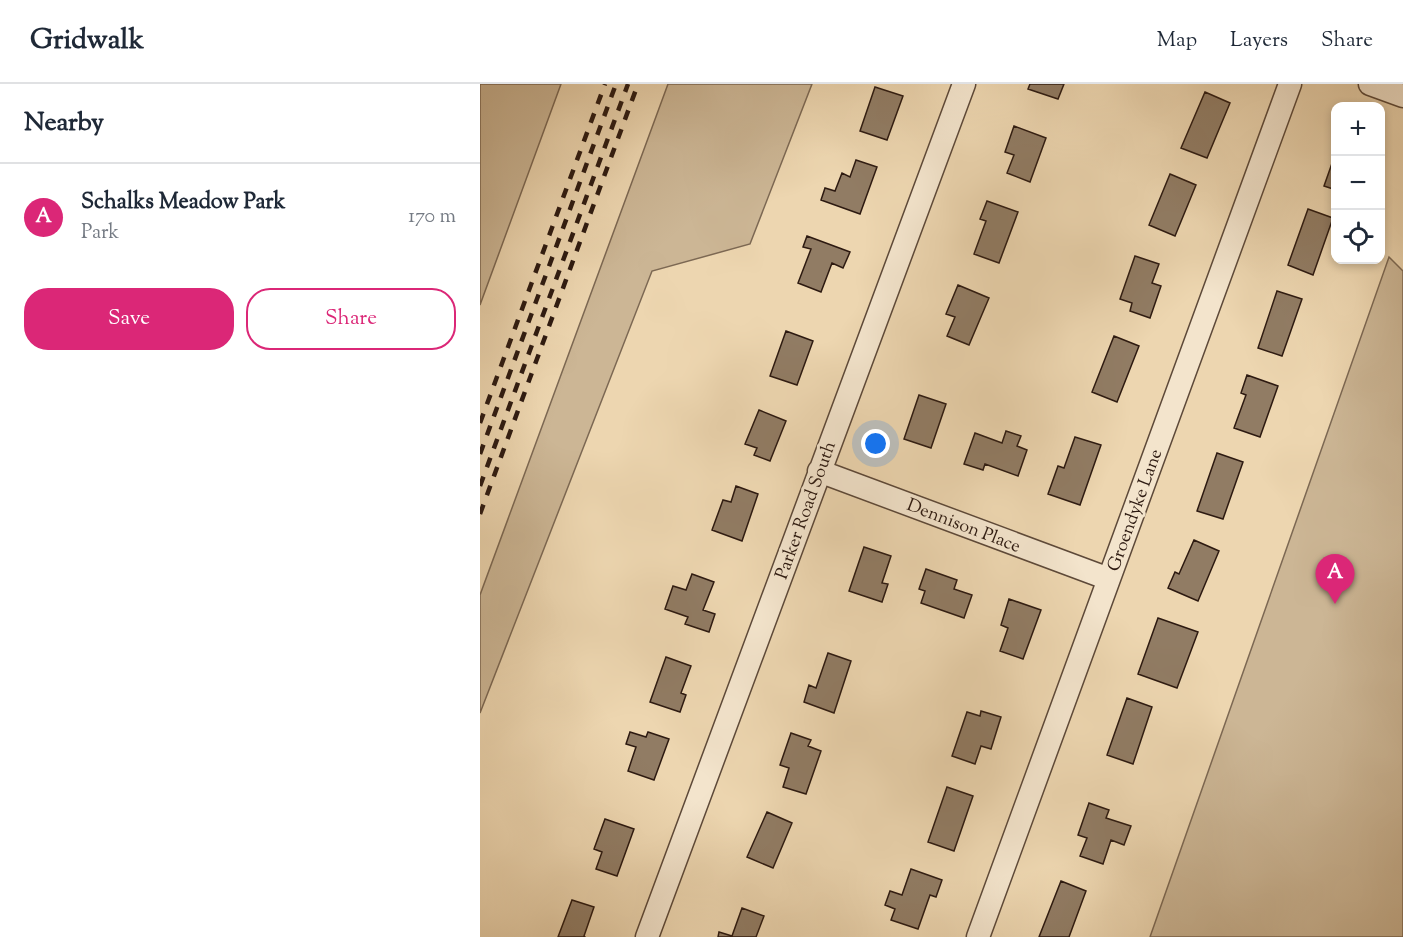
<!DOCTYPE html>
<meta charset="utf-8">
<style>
:root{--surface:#fff;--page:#f2f2f3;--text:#1f2937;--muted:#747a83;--line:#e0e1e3;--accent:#db2777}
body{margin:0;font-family:"Sorts Mill Goudy",serif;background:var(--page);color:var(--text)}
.controls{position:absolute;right:18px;top:18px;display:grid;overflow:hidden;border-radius:12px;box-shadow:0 3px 9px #0003}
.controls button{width:54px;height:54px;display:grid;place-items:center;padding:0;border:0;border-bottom:2px solid var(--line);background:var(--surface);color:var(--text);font:30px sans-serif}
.you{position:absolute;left:396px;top:360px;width:21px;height:21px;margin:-15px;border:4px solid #fff;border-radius:50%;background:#1a73e8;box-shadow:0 0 0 9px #1a73e833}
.badge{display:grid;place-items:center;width:39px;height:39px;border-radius:50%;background:var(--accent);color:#fff;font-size:20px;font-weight:700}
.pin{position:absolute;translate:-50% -50px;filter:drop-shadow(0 2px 3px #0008)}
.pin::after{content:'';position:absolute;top:32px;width:21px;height:18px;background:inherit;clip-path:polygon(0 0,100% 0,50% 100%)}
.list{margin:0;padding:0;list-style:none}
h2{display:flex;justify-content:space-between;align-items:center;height:78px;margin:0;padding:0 24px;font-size:26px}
h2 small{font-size:20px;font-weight:400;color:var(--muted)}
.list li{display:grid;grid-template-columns:39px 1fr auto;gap:18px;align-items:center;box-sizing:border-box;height:108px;padding:0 24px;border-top:2px solid var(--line)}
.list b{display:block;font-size:22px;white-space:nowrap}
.list p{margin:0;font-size:20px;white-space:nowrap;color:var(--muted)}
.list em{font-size:20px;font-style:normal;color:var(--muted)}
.actions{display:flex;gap:12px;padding:18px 24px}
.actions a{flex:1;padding:14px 0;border:2px solid var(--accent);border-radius:24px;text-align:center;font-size:21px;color:var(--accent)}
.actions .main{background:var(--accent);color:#fff}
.icon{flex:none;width:33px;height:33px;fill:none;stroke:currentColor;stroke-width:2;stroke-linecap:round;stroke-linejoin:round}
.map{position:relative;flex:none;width:923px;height:853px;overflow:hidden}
header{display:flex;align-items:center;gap:36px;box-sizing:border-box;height:84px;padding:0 30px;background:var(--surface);border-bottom:2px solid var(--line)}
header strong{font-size:28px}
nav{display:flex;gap:33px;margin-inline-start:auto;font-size:21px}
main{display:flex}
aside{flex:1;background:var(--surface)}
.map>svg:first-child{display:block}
.green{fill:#ccb695;stroke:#7c6853;stroke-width:1.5}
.building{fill:#917c64;stroke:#2d1a11;stroke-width:1.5}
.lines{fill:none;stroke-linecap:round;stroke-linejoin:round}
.minor-casing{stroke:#5d4939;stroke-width:25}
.minor{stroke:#f3e4cc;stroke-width:22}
.rail{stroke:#2d1a11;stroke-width:4.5;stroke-dasharray:10 10;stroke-linecap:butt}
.labels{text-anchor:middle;stroke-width:6;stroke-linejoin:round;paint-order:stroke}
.street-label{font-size:18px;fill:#2d1a11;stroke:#f3e4cc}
</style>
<header>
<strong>Gridwalk</strong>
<nav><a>Map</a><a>Layers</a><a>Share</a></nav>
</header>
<main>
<aside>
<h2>Nearby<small></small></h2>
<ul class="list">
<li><span class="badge">A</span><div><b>Schalks Meadow Park</b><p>Park</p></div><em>170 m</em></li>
</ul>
<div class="actions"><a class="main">Save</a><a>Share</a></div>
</aside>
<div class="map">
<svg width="923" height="853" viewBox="0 0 923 853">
<rect width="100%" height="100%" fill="#edd6b0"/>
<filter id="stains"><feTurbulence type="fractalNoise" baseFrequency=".00333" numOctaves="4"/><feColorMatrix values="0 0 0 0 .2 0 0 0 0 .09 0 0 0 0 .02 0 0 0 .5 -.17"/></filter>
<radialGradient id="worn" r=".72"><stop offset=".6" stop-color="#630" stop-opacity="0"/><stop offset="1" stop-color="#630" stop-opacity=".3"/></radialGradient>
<!-- green -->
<path class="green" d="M 0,0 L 81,0 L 0,221 Z
M 188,0 L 332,0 L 270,160 L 172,187 L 0,629 L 0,511 Z
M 909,173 L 923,187 L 923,853 L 670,853 Z"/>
<!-- building -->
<path class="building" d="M 550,0 L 584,0 L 578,15 L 548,5 Z
M 395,3 L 423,12 L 407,56 L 380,47 Z
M 725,8 L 750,19 L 727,74 L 701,64 Z
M 534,42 L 566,54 L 550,98 L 527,89 L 534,71 L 525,68 Z
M 856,68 L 856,106 L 844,102 Z
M 376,76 L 397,83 L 380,130 L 341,116 L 345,104 L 355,107 L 362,89 L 370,93 Z
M 690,90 L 716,101 L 695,152 L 669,141 Z
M 507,117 L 538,128 L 519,179 L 494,170 L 506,137 L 500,135 Z
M 828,125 L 853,134 L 833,191 L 808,181 Z
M 327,152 L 370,168 L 363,184 L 352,179 L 341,208 L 318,199 L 331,165 L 323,163 Z
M 655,172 L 679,180 L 672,199 L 681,202 L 670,234 L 650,227 L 652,219 L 640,215 Z
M 478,201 L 509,214 L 489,261 L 467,252 L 475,233 L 466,230 Z
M 797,207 L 822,215 L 802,272 L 778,264 Z
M 306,247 L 333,257 L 317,301 L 290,292 Z
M 634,252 L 659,262 L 637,318 L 612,308 Z
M 767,291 L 798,302 L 780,353 L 754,344 L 766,311 L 761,309 Z
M 439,311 L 466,320 L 451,364 L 424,355 Z
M 279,326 L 306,337 L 290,377 L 274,371 L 277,364 L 265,360 Z
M 526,347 L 541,352 L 537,362 L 547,366 L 538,392 L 505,380 L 503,386 L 484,380 L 495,349 L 522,359 Z
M 595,353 L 621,361 L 600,421 L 568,410 L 578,382 L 584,384 Z
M 737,369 L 763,378 L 743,435 L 717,427 Z
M 256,402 L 278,410 L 262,457 L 232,446 L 243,416 L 251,418 Z
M 714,456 L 739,467 L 718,517 L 688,504 L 695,488 L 699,490 Z
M 384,463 L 411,472 L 402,499 L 408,500 L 402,518 L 369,507 Z
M 446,485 L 477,496 L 474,505 L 492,511 L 484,534 L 441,519 L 445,507 L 439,505 Z
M 212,490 L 234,498 L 223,526 L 235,530 L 229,548 L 205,540 L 208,533 L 185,525 L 193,502 L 206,506 Z
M 529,515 L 561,526 L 543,575 L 520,567 L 528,544 L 521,541 Z
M 678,534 L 718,548 L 697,604 L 658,590 Z
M 348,569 L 371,577 L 354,629 L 324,618 L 329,601 L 336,604 Z
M 186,573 L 211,582 L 201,609 L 206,611 L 200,628 L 170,618 Z
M 647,614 L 672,623 L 653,680 L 627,671 Z
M 501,627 L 521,633 L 511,665 L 501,662 L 495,680 L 472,672 L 487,628 L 500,632 Z
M 150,648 L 166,653 L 168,648 L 189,655 L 174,696 L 148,687 L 156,663 L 146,660 Z
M 311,649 L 331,656 L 328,662 L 341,667 L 326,710 L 303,703 L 309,684 L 300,681 Z
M 467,703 L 493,712 L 474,767 L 448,758 Z
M 609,719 L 629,726 L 626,734 L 651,742 L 644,761 L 631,756 L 623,780 L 600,772 L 607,754 L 598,751 Z
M 287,728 L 312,739 L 293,784 L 267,773 Z
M 125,735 L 154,745 L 137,792 L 116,785 L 122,768 L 114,765 Z
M 431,785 L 462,796 L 456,813 L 450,811 L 438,845 L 411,836 L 415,825 L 405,821 L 410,807 L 422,811 Z
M 581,797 L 606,807 L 589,853 L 559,853 Z
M 92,816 L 114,823 L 104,852 L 105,853 L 78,853 Z
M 262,824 L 284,832 L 276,853 L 238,853 L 239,848 L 252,852 Z"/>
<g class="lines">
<!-- minor casing -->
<g class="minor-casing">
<path id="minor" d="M 890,0 L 923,12
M 339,387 L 629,495
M 167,853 L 484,0
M 498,853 L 810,0"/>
</g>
<!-- minor -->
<use href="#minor" class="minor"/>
<!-- rail -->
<path class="rail" d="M 0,339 L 125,0
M 0,370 L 136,0
M 0,402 L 148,0
M 0,430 L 158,0"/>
</g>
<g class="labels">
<!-- street labels -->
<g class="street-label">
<text transform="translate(325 426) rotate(-70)" y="6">Parker Road South</text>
<text transform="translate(654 426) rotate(-70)" y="6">Groendyke Lane</text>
<text transform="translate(484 441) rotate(21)" y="6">Dennison Place</text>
</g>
</g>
<rect width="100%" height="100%" filter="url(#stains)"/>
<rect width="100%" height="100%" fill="url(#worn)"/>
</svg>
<div class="controls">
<button>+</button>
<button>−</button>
<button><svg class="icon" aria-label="locate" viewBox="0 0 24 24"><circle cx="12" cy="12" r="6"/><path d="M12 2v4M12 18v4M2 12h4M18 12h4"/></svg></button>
</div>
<div class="you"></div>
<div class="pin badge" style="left:855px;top:520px">A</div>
</div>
</main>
